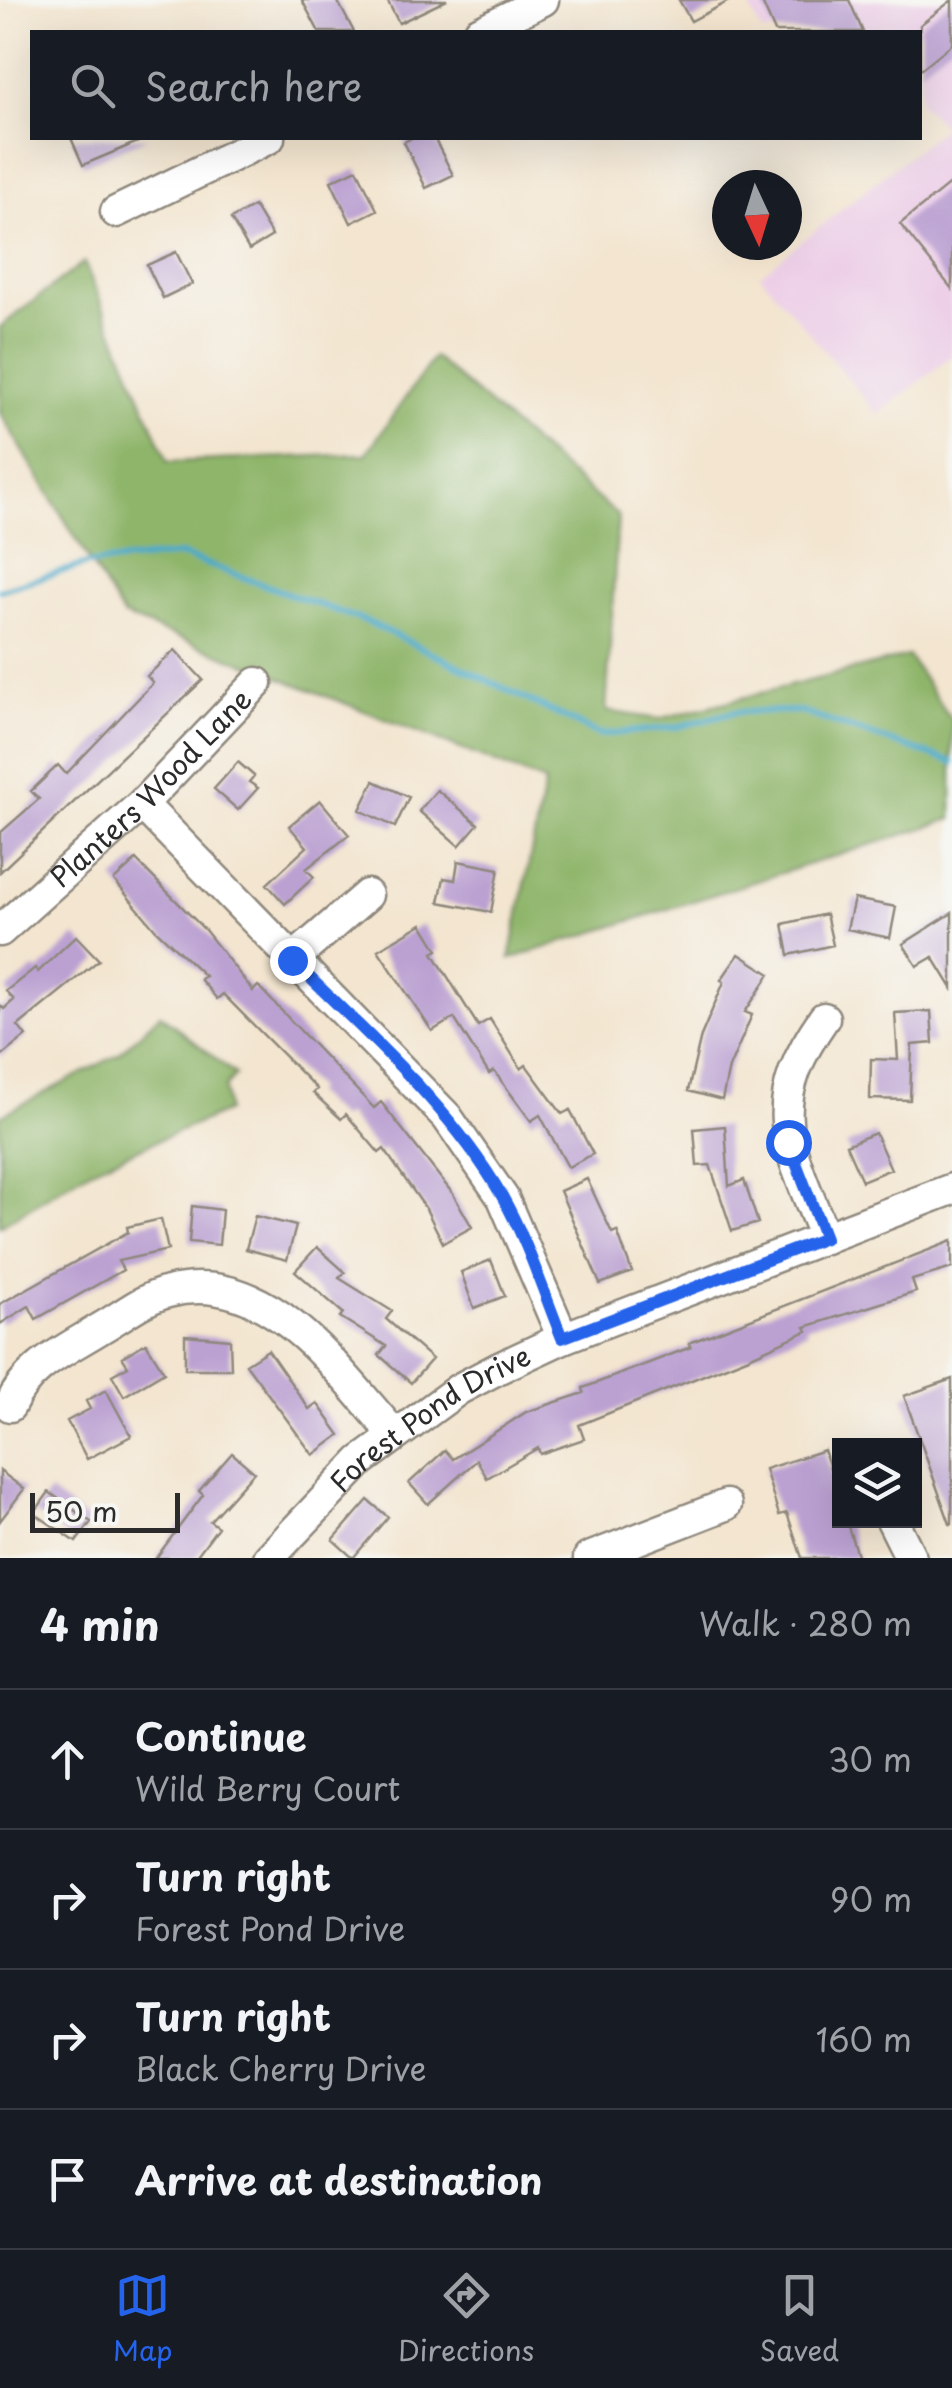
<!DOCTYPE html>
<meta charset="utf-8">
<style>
:root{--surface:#171b24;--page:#242831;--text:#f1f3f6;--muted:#9ea1a6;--line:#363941;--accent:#2563eb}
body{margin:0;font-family:"Playpen Sans",sans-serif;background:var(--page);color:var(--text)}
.controls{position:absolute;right:30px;bottom:30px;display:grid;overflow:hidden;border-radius:0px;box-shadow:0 10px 40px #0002}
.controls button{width:90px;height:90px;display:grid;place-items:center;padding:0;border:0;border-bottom:2px solid var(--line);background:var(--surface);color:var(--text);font:50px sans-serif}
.compass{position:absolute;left:712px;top:170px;width:90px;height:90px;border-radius:50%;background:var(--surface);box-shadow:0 10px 40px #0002;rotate:176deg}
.scale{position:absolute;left:30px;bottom:25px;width:150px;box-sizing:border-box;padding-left:10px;border:5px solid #2b2b2b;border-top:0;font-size:28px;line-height:35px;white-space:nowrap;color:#2b2b2b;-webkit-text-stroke:8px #f6f6f2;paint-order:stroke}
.stop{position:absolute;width:30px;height:30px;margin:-22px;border:8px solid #2563eb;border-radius:50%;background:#fff}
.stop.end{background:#2563eb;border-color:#fff;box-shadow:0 2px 10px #0008}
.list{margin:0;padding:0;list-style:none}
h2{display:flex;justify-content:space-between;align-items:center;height:130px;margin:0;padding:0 40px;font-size:42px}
h2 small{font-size:32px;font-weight:400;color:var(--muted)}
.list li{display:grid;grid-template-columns:65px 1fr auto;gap:30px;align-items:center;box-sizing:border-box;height:140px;padding:0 40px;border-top:2px solid var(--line)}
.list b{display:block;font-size:38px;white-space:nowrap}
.list p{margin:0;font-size:32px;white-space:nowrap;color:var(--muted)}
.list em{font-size:32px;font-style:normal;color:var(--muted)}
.icon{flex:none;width:55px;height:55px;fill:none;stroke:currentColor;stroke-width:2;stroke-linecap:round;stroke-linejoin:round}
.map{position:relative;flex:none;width:952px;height:1558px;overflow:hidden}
.search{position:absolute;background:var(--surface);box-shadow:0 10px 40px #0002;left:30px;right:30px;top:30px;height:110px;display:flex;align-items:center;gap:25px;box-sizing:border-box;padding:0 35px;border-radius:0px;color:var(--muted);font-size:38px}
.sheet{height:690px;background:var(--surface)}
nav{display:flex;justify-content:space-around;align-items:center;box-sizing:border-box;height:140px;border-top:2px solid var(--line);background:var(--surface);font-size:28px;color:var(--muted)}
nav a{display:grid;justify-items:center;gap:5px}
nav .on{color:var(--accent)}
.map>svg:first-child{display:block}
.built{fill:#edd0e8}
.forest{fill:#8fb56b;stroke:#5d704b;stroke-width:2.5}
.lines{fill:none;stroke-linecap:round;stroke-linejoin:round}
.stream{stroke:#4baaca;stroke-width:6}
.building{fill:#bba1d2}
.minor-casing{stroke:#8f887d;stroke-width:35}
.minor{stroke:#fff;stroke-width:30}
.route{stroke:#2563eb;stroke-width:12}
.labels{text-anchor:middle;stroke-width:8;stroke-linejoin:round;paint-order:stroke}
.street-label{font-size:28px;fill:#2b2b2b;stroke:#f6f6f2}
</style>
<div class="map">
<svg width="952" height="1558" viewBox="0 0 952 1558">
<rect width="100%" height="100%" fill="#f6f6f2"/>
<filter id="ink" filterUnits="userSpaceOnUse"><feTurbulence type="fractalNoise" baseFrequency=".01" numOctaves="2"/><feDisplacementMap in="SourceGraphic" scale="20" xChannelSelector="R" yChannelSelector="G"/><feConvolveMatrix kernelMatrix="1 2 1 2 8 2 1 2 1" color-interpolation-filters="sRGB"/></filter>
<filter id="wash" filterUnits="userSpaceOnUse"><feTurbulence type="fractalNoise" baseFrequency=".0048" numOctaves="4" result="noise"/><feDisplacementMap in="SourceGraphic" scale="40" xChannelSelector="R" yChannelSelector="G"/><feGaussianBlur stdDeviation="2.25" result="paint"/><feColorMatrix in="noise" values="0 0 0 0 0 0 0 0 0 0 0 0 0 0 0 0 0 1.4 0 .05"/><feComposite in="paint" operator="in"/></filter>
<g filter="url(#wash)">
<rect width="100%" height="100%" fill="#f3e5cf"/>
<!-- built -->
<path class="built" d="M 746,0 L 952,0 L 952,356 L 878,414 L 760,275 L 944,127 L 920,103 L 920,32 L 762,32 Z"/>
<!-- forest -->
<path class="forest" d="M 84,262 L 168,462 L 366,454 L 434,357 L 618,516 L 606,711 L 659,719 L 908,656 L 952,721 L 952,819 L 510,959 L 545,782 L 123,616 L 0,413 L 0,327 Z
M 160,1014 L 236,1075 L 225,1087 L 227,1111 L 91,1169 L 0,1226 L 0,1116 L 119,1054 Z"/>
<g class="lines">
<!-- stream -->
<path class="stream" d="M 0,590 L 87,564 L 181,555 L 370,623 L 600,735 L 677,727 L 735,712 L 798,711 L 952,762"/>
</g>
<g id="blocks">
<!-- building -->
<path class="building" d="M 302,0 L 337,0 L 354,32 L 319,32 Z
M 387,0 L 447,0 L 399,23 Z
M 679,0 L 731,0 L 691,21 Z
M 761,0 L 849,0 L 863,32 L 775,32 Z
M 952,0 L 952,44 L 920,70 L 920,25 Z
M 71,138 L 147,138 L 83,165 Z
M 412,138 L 434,138 L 453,175 L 426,188 L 404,142 Z
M 357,169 L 377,210 L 351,223 L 331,181 Z
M 952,182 L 952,289 L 900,224 Z
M 254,206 L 272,236 L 249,250 L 231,219 Z
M 176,252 L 192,284 L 163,298 L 147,265 Z
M 175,650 L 203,680 L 0,872 L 0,833 L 39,799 L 31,791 L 58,765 L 66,774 L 153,683 L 147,676 Z
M 238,762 L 254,776 L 249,782 L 258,788 L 238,810 L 214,789 Z
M 374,781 L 409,797 L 395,827 L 360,810 Z
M 437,790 L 478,824 L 459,846 L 419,811 Z
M 320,800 L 349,835 L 306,869 L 314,877 L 285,904 L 267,884 L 307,847 L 289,826 Z
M 136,860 L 205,930 L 253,991 L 258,986 L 374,1108 L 381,1102 L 453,1194 L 472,1227 L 443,1243 L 426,1209 L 384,1149 L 379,1153 L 346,1114 L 341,1119 L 313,1093 L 317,1089 L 223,994 L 217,999 L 200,979 L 205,976 L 155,929 L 114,880 Z
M 458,861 L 499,869 L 491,912 L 439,902 L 444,878 L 455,880 Z
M 854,899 L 896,907 L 890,938 L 847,929 Z
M 952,913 L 952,988 L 933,957 L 917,966 L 903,944 Z
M 826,914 L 833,945 L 789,955 L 783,924 Z
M 422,924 L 438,950 L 433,953 L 478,1026 L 490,1019 L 521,1069 L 526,1065 L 562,1114 L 570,1110 L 593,1154 L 568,1167 L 540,1115 L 531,1121 L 494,1071 L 489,1074 L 454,1018 L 432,1031 L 378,950 Z
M 76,936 L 99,960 L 18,1026 L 26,1036 L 0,1057 L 0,1005 L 4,1009 L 14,1000 L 6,991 L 35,968 L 38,972 Z
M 739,954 L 770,974 L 745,1012 L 752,1015 L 729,1068 L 722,1100 L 688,1091 L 701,1036 L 724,982 L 721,980 Z
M 931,1011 L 933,1043 L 912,1045 L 910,1100 L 870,1099 L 871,1059 L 898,1060 L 895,1013 Z
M 725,1126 L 729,1186 L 744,1180 L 758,1223 L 732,1231 L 710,1165 L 697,1166 L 694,1129 Z
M 875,1133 L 891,1169 L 862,1181 L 846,1145 Z
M 587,1179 L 612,1233 L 617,1231 L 632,1272 L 600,1284 L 560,1191 Z
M 192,1206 L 222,1210 L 219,1245 L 189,1242 Z
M 255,1216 L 296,1226 L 287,1260 L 246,1249 Z
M 161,1219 L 168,1250 L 118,1261 L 123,1270 L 36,1319 L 29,1306 L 0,1324 L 0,1304 L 128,1232 L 127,1227 Z
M 952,1241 L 952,1268 L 912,1280 L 916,1292 L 805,1327 L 807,1331 L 749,1357 L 579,1425 L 584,1439 L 540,1454 L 538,1448 L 487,1478 L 477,1460 L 428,1504 L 409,1483 L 445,1450 L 453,1459 L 526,1412 L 584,1393 L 583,1388 L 691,1347 L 689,1343 Z
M 317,1247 L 345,1272 L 339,1278 L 392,1311 L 386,1319 L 432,1359 L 411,1383 L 379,1355 L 386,1346 L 340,1317 L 343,1313 L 295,1271 Z
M 491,1260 L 505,1296 L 474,1308 L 461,1272 Z
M 185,1335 L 230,1339 L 231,1369 L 185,1369 Z
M 146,1343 L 164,1372 L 124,1396 L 112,1375 L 128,1366 L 122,1357 Z
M 268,1350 L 309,1409 L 317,1403 L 340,1435 L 313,1455 L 246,1364 Z
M 952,1379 L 952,1524 L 950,1524 L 904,1396 Z
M 106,1390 L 131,1436 L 87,1459 L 67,1421 L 90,1409 L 86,1401 Z
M 824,1450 L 840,1499 L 840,1520 L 846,1520 L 858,1558 L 802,1558 L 787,1513 L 779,1515 L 765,1469 Z
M 232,1453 L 254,1472 L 210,1521 L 218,1527 L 195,1558 L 156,1558 L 203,1495 L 199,1491 Z
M 0,1471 L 24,1489 L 0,1521 Z
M 49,1492 L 91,1522 L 76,1542 L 34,1513 Z
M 368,1500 L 388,1517 L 353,1558 L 333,1540 Z"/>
</g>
</g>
<g filter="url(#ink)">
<use href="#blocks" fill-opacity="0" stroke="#8f887d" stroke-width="2.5"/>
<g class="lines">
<!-- minor casing -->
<g class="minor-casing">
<g id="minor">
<path d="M 479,32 L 543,0"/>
<path d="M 116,212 L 269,138"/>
<path d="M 142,804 L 447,1117 L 503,1198 L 563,1338"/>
<path id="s1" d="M 0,931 L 142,804 L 257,683"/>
<path d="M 292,960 L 367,895"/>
<path d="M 824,1018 C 761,1108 789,1146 825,1238"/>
<path d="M 10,1406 C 27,1366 66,1350 101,1328 C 122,1316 144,1298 168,1292 C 267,1266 337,1370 394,1434"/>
<path d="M 892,1520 L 911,1558"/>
<path id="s2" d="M 269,1558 L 361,1461 L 459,1389 L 499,1368 L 563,1338 L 952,1189"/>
<path d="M 589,1558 L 726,1505"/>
</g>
</g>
<!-- minor -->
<use href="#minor" class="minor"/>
</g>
</g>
<g class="lines" filter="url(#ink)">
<!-- route -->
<path class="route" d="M 292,960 C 366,1034 449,1104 502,1196 C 527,1240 543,1291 562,1338 L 825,1238 L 788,1142"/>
</g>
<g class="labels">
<!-- street labels -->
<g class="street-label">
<text dy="10" stroke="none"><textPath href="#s1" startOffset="208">Planters Wood Lane</textPath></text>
<text dy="10" stroke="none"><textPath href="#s2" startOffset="215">Forest Pond Drive</textPath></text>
</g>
</g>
</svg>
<div class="controls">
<button><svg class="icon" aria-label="layers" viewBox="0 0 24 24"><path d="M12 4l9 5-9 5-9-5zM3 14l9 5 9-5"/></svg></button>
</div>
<svg class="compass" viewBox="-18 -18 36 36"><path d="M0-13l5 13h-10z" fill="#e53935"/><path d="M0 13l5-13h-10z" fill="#9ea1a6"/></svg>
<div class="scale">50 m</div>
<div class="stop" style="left:788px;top:1142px"></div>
<div class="stop end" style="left:292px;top:960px"></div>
<div class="search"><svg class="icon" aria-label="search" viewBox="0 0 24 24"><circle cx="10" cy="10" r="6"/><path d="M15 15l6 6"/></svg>Search here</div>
</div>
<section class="sheet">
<h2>4 min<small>Walk · 280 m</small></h2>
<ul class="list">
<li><svg class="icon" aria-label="ahead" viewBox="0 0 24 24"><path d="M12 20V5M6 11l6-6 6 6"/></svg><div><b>Continue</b><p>Wild Berry Court</p></div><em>30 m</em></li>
<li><svg class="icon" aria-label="right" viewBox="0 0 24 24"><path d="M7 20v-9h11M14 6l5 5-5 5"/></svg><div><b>Turn right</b><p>Forest Pond Drive</p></div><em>90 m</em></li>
<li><svg class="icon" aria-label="right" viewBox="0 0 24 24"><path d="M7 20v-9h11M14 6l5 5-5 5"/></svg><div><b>Turn right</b><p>Black Cherry Drive</p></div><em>160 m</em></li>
<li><svg class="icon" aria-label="arrive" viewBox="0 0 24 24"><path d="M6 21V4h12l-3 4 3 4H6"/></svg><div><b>Arrive at destination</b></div></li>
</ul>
</section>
<nav>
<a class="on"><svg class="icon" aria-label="map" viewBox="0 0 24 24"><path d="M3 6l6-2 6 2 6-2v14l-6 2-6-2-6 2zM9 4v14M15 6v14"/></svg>Map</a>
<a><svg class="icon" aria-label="directions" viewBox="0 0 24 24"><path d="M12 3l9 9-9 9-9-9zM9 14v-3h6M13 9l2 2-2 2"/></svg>Directions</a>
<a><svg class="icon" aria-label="saved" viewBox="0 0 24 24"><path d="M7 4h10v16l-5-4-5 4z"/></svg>Saved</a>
</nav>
